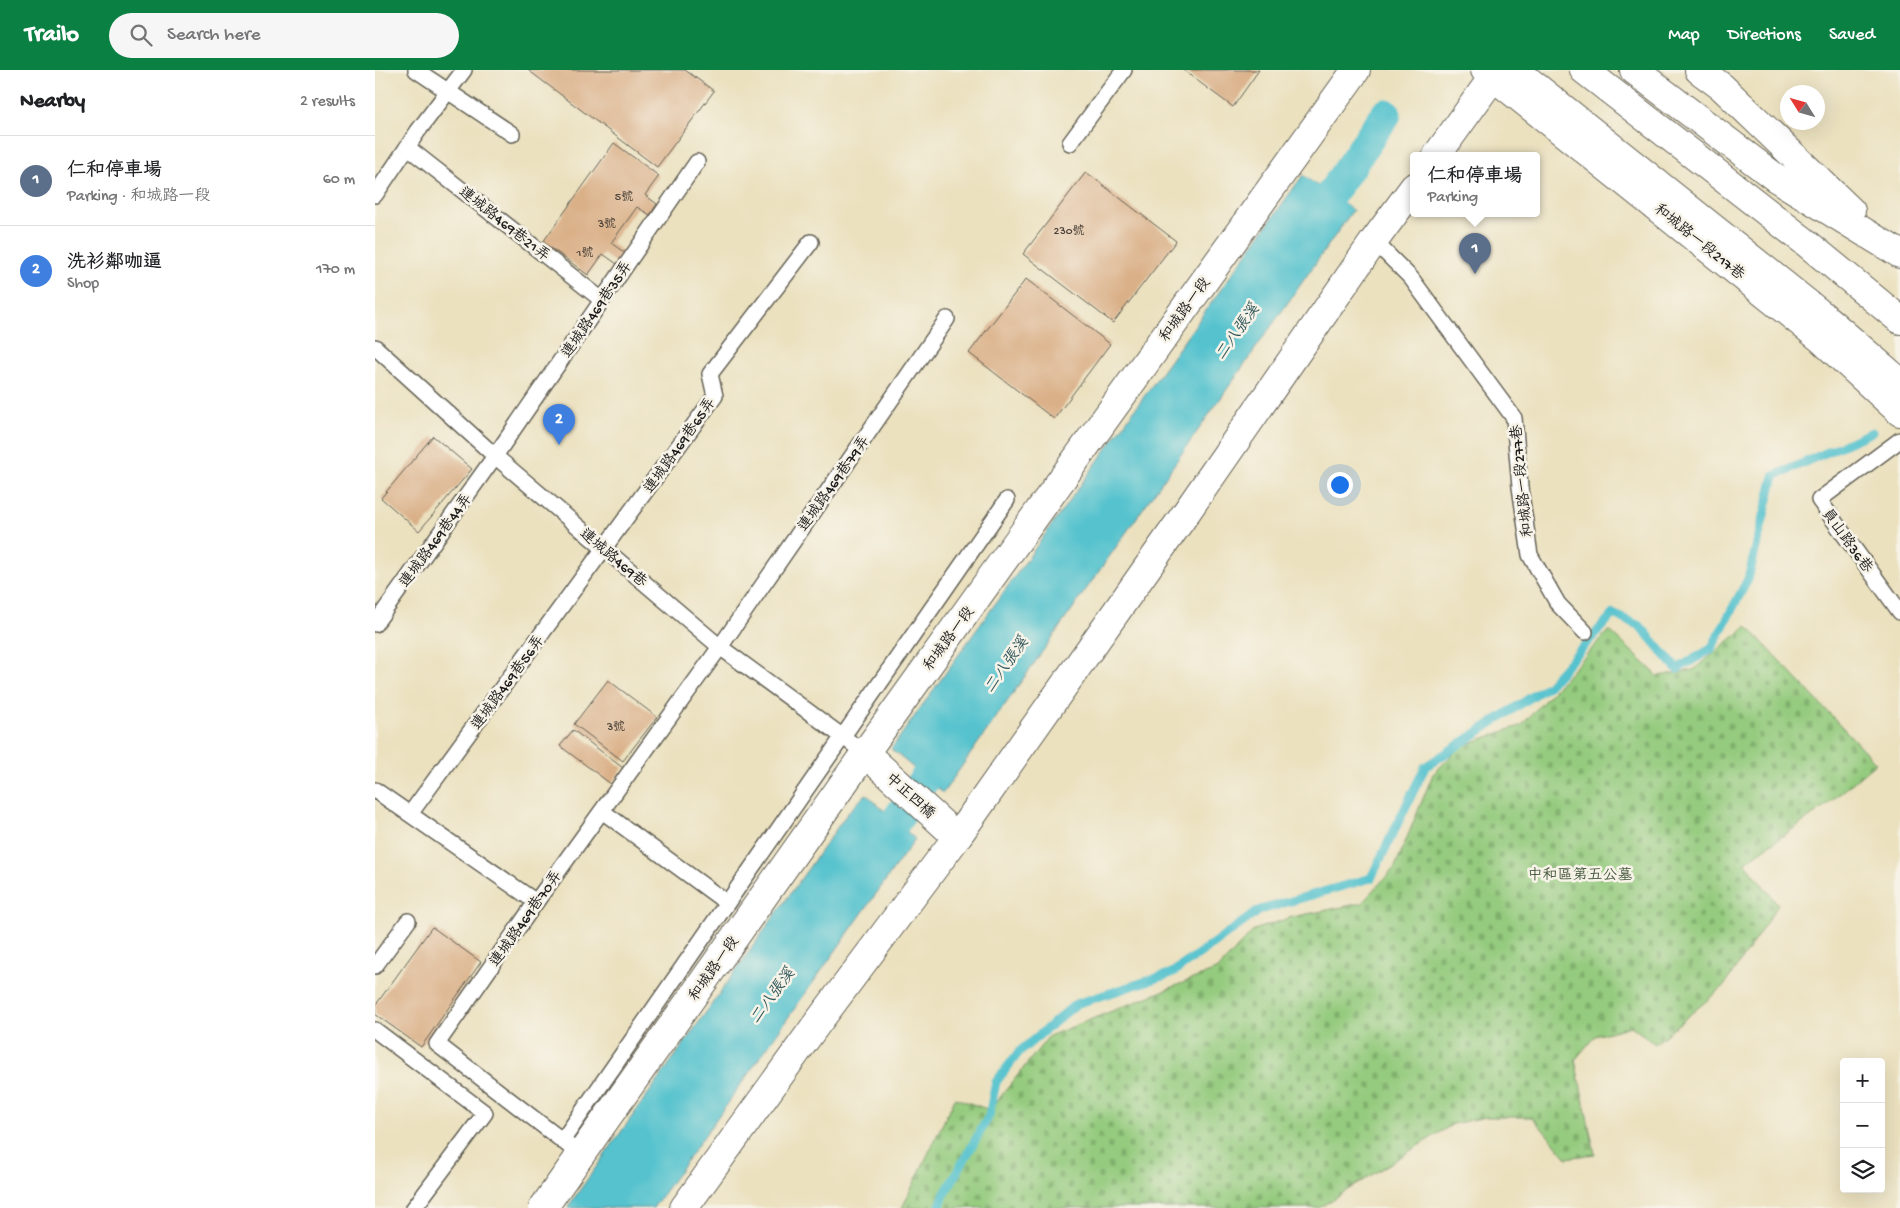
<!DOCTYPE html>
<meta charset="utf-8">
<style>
:root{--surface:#fff;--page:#f6f6f6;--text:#202124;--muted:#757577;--line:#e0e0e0;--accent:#0b8043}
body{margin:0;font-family:"Gochi Hand","LXGW WenKai TC",sans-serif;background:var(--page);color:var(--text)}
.controls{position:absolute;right:15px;bottom:15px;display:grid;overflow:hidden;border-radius:5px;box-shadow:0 5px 20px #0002}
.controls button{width:45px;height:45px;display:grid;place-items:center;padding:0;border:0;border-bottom:1px solid var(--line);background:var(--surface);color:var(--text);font:25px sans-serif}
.compass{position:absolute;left:1405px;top:15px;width:45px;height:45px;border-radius:50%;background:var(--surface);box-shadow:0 5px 20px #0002;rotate:307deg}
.you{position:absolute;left:964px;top:414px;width:18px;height:18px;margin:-12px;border:4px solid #fff;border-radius:50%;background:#1a73e8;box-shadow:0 0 0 8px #1a73e833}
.badge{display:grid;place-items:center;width:32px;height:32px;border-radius:50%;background:var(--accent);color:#fff;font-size:16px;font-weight:700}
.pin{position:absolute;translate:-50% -41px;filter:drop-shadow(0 1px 2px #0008)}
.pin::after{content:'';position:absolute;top:26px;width:18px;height:15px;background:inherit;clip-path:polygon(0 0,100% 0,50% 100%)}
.popup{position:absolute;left:1035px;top:82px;width:130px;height:65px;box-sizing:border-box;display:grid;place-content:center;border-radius:5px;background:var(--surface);filter:drop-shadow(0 1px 4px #0005);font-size:16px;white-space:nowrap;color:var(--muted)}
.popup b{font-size:19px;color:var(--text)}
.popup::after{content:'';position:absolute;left:50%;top:100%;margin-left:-10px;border:10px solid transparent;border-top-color:var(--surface)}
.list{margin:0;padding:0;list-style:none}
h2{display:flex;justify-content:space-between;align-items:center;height:65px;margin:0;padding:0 20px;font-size:21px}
h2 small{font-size:16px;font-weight:400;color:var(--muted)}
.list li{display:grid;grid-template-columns:32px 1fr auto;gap:15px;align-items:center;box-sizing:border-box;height:90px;padding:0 20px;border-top:1px solid var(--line)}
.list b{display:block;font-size:19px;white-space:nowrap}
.list p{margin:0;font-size:16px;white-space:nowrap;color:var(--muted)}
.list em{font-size:16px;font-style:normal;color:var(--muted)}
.icon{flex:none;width:28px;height:28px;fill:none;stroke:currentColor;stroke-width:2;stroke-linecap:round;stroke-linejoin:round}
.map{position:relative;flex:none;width:1525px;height:1138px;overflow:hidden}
header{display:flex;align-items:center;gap:30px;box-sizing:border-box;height:70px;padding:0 25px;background:var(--accent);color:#fff}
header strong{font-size:24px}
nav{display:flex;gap:28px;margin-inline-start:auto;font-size:18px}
.search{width:350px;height:45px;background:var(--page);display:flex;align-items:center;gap:12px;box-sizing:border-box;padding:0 18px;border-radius:28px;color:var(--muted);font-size:19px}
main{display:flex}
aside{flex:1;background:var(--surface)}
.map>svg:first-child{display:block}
.cemetery{fill:url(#cemetery-stones);stroke:#58744d}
.water{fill:#55c2ce;stroke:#386f75}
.pier{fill:#ebe1bf}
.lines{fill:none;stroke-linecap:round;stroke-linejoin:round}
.stream{stroke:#55c2ce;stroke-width:9}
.canal{stroke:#55c2ce;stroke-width:31}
.building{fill:#dab088}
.service-casing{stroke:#646155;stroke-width:18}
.minor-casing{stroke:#646155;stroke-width:30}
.motorway-casing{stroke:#646155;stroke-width:30}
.service{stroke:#fff;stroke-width:15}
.minor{stroke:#fff;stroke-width:28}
.motorway{stroke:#fff;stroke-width:28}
.labels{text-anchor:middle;stroke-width:5;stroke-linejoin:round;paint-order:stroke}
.number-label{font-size:12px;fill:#4c4137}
.street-label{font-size:15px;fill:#1c1c1c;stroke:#f7f3e8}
.park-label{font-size:15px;fill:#46593e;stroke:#f7f3e8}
.water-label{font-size:16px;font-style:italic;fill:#30565a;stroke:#f7f3e8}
</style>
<header>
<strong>Trailo</strong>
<div class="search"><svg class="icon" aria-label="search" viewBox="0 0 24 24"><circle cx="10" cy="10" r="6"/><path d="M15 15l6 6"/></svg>Search here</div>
<nav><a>Map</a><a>Directions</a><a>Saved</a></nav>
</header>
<main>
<aside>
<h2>Nearby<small>2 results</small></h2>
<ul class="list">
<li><span class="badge" style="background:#5c6f8a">1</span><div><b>仁和停車場</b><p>Parking · 和城路一段</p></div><em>60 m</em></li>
<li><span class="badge" style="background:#3f7fe0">2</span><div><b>洗衫鄰咖逼</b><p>Shop</p></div><em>170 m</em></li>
</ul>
</aside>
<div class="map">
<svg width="1525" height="1138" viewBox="0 0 1525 1138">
<defs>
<pattern id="cemetery-stones" width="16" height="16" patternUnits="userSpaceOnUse" patternTransform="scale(1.25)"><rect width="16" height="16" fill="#94cb7e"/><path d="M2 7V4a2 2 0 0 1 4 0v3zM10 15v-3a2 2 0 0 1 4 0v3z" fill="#7fae6c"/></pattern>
</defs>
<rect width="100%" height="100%" fill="#f7f3e8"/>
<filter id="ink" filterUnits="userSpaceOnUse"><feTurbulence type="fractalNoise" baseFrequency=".02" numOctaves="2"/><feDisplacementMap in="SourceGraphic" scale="10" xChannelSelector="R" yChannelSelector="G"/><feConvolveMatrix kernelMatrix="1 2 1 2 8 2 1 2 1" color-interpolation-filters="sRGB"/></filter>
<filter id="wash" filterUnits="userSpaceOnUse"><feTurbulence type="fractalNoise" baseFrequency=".0096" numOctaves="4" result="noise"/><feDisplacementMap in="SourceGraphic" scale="20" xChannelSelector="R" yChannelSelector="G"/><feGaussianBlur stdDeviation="1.12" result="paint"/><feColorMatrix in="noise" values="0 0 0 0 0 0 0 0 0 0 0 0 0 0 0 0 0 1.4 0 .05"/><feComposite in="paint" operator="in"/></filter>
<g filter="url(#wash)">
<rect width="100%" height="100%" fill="#ebe1bf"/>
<!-- cemetery -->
<path class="cemetery" d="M 1372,556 L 1501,693 L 1447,739 L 1370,792 L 1403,835 L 1349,916 L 1280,974 L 1256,956 L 1220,966 L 1200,990 L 1220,1084 L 1192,1088 L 1157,1047 L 1111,1047 L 1078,1054 L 944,1138 L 527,1138 L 580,1028 L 615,1040 L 674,966 L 843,899 L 879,860 L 917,847 L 987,833 L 1020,797 L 1058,704 L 1086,676 L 1147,655 L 1234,560 L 1283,606 L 1318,600 Z"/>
<!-- water -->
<path class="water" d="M 928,105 L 978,140 L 568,723 L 516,679 Z
M 491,724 L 540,769 L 278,1138 L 192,1138 L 474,741 Z"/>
<!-- pier -->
<path class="pier" d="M 930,103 L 979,138 L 978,140 L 928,105 Z"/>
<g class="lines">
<!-- stream -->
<path class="stream" d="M 564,1138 L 569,1125 L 614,1046 L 621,1012 L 644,982 L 701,934 L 797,903 L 885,840 L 996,808 L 1050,697 L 1173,616 L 1238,544 L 1265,556 L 1302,599 L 1336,579 L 1373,509 L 1399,406 L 1497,362"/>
<!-- canal -->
<path class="canal" d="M 932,159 L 1011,44
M 496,787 L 574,674"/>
</g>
<g id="blocks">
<!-- building -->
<path class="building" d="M 153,0 L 310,0 L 339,21 L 282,97 Z
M 808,0 L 884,0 L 858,37 Z
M 239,73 L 284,106 L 270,125 L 282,134 L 275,145 L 262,137 L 236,173 L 250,183 L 242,194 L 228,184 L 213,205 L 168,172 Z
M 711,102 L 801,171 L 738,253 L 648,184 Z
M 651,209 L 735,274 L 679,349 L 594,283 Z
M 58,366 L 97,399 L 44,461 L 6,428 Z
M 233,610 L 282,647 L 248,691 L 199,654 Z
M 198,660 L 248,698 L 236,714 L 185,676 Z
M 57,857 L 106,892 L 46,977 L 0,944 L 0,936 Z"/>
</g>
</g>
<g filter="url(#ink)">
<use href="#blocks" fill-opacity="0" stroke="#646155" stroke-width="1"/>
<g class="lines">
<!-- service casing -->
<g class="service-casing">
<path id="service" d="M 41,0 L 137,64
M 695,73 L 749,0
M 32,77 L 227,230
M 0,125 L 43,61 L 89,0
M 999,171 L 1036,208 L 1139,348 L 1145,417 L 1155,485 L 1183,534 L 1210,562
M 0,277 L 120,386 L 345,577 L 490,683
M 1525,370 L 1444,430 L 1525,542
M 0,554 L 120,386 L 322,92
M 0,720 L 161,832
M 227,741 L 352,833
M 35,744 L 340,326 L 335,304 L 436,172
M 0,896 L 33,851
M 0,960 L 110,1043 L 39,1138
M 187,1071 L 632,430
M 206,1085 L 62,974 L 161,832 L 345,577 L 572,249"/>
</g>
<!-- minor casing -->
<g class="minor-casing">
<path id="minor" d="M 1110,0 L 1445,268 L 1525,342
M 1062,85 L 1123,0
M 490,683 L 582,767
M 168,1138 L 490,683 L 981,0
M 309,1138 L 441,955 L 582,767 L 806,450 L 999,171 L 1039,117"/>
</g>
<!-- motorway casing -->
<g class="motorway-casing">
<path id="motorway" d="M 1140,0 L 1447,245 L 1525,312
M 1209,0 L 1429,171 L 1525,250
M 1259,0 L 1401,108 L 1525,184
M 1324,0 L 1347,17 L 1476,141"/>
</g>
<!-- service -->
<use href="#service" class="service"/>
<!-- minor -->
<use href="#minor" class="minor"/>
<!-- motorway -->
<use href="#motorway" class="motorway"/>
</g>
</g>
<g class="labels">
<!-- number labels -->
<g class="number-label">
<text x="249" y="130">5號</text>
<text x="232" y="157">3號</text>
<text x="694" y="164">230號</text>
<text x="210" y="186">1號</text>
<text x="241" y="660">3號</text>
</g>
<!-- street labels -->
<g class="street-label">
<text transform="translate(130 153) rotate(38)" y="5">連城路469巷21弄</text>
<text transform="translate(1325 171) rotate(39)" y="5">和城路一段217巷</text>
<text transform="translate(221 239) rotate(-56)" y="5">連城路469巷35弄</text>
<text transform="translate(809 239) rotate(-54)" y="5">和城路一段</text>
<text transform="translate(304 375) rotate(-55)" y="5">連城路469巷65弄</text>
<text transform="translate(1146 411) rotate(-96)" y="5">和城路一段277巷</text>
<text transform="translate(458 413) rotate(-55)" y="5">連城路469巷79弄</text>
<text transform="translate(60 470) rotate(-54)" y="5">連城路469巷44弄</text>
<text transform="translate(1473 470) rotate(54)" y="5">員山路36巷</text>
<text transform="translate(239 487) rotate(40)" y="5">連城路469巷</text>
<text transform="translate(573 568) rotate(-54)" y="5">和城路一段</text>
<text transform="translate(132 612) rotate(-54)" y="5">連城路469巷56弄</text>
<text transform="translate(536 725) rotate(42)" y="5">中正四橋</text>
<text transform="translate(150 848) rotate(-55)" y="5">連城路469巷70弄</text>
<text transform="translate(338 898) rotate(-55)" y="5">和城路一段</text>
</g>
<!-- park labels -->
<g class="park-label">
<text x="1205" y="809">中和區第五公墓</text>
</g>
<!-- water labels -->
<g class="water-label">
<text transform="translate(861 261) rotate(-55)" y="6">二八張溪</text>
<text transform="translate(630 594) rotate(-55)" y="6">二八張溪</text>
<text transform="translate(396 925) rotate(-54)" y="6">二八張溪</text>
</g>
</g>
</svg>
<div class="controls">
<button>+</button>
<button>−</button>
<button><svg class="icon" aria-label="layers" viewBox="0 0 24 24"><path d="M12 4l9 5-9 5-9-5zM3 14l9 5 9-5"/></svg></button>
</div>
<svg class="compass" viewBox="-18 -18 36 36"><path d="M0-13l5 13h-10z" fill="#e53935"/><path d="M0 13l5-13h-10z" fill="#757577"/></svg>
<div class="you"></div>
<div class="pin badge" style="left:1100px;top:204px;background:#5c6f8a">1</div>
<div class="popup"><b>仁和停車場</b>Parking</div>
<div class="pin badge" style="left:184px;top:375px;background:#3f7fe0">2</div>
</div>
</main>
